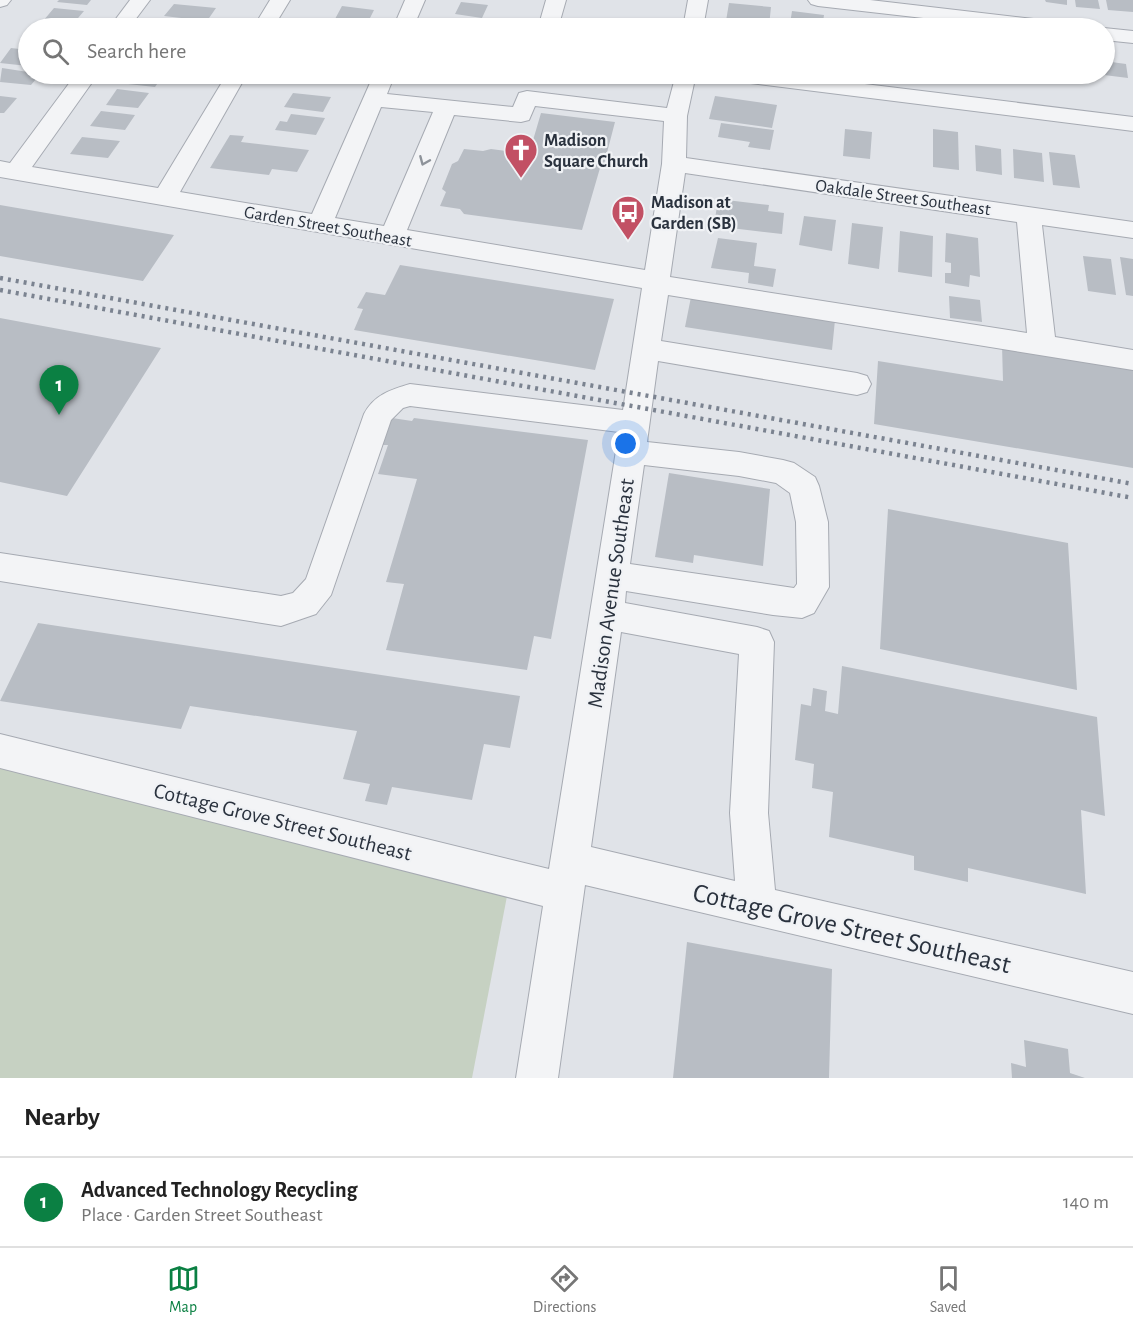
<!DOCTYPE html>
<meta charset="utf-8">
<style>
:root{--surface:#fff;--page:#f6f6f6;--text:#222;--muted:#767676;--line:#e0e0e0;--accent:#0b8043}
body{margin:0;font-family:"Alegreya Sans",sans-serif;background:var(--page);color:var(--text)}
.you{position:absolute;left:626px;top:444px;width:21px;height:21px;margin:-15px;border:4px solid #fff;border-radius:50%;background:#1a73e8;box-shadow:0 0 0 9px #1a73e833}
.badge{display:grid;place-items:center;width:39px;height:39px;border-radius:50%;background:var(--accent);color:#fff;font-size:20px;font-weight:700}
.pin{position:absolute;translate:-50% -50px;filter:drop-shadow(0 2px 3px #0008)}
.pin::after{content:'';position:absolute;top:32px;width:21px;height:18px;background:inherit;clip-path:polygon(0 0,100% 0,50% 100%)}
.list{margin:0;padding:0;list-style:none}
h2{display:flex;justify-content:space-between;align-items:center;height:78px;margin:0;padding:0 24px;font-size:26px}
h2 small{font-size:20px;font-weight:400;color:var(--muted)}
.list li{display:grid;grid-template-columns:39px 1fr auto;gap:18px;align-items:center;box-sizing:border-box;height:90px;padding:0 24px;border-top:2px solid var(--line)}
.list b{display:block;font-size:22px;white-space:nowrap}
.list p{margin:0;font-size:20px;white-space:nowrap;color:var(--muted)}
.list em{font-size:20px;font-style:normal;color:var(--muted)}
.icon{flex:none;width:33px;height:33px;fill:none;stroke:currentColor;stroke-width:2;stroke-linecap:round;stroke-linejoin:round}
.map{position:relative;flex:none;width:1133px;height:1078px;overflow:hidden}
.search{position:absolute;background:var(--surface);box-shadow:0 2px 4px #0004;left:18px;right:18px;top:18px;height:66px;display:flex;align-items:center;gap:15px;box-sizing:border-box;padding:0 21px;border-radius:33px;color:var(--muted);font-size:22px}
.sheet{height:168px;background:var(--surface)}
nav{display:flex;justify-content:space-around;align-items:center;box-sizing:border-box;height:84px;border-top:2px solid var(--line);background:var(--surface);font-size:16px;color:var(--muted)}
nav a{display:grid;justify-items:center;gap:3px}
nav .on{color:var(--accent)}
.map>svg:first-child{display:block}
.green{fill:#c6d1c2}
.building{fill:#b8bdc4}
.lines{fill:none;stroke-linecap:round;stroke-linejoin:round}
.minor-casing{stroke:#a6aab2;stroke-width:2}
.minor{fill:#f3f4f6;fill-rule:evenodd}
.rail{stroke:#7b8390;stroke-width:4.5;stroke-dasharray:3 5;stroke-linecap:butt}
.oneway{stroke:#8e939a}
.labels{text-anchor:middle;stroke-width:4.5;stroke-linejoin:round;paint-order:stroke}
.far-poi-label{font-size:18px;font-weight:bold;fill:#2a323e;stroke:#f0f2f5;text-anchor:start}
.far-street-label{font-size:18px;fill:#2a323e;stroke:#f0f2f5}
.street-label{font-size:22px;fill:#2a323e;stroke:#f0f2f5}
.near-street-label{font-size:27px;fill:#2a323e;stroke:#f0f2f5}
</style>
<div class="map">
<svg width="1133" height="1078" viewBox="0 0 1133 1078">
<rect width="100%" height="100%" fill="#e0e3e8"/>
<!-- green -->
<path class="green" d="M 0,763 L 508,891 L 472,1078 L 0,1078 Z"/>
<!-- building -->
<path class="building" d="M 59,0 L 91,0 L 87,5 L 57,2 Z
M 1045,0 L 1067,0 L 1067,5 L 1046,2 Z
M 1075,0 L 1098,0 L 1100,9 L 1076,7 Z
M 1106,0 L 1133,0 L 1133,12 L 1108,10 Z
M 461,2 L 488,5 L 482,18 L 455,14 Z
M 729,3 L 771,7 L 769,26 L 726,21 Z
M 174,4 L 216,8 L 207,21 L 164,16 Z
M 342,6 L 374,10 L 368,22 L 335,19 Z
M 54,8 L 84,11 L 73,24 L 43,21 Z
M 792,11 L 824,15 L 822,28 L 790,24 Z
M 11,48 L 28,50 L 28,66 L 0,63 Z
M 1104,61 L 1126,64 L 1128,78 L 1104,75 Z
M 2,68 L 28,72 L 28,74 L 35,74 L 30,78 L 36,79 L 31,85 L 0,82 Z
M 125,74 L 164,74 L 155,87 L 119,83 Z
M 301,74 L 338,74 L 334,80 L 300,76 Z
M 426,74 L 473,74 L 469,81 L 425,76 Z
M 589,74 L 642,74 L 640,83 L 588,79 Z
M 1066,74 L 1094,74 L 1095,81 L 1066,77 Z
M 117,89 L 149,93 L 138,108 L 106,105 Z
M 293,93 L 331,97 L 323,112 L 284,107 Z
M 0,96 L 17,98 L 4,113 L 0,113 Z
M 715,96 L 777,105 L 772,128 L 709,119 Z
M 101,111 L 135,115 L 125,130 L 90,126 Z
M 541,113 L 615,122 L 603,168 L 600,168 L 582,230 L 464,214 L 460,209 L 440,206 L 446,192 L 442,189 L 452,164 L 458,161 L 464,149 L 483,151 L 491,149 L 529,154 Z
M 291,114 L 325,118 L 316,135 L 275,130 L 280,121 L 287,122 Z
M 721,123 L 774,130 L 770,150 L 748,147 L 750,142 L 718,137 Z
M 845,129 L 872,132 L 870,159 L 843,156 Z
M 933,129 L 958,132 L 959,170 L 933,167 Z
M 230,135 L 244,136 L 241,142 L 309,150 L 297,172 L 272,169 L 269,175 L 210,168 Z
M 82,137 L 120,141 L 108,158 L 70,154 Z
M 975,145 L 1001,149 L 1002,175 L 976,171 Z
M 1013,149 L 1042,153 L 1044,182 L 1014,178 Z
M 1049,152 L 1075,155 L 1080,188 L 1053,185 Z
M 718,199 L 769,205 L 768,211 L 784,213 L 782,234 L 714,226 Z
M 0,205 L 174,235 L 143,281 L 0,256 Z
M 804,216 L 836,220 L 832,251 L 799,245 Z
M 852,223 L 883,227 L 879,269 L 848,264 Z
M 900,231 L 933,236 L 932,277 L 898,272 Z
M 946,233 L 978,238 L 980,277 L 970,275 L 969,287 L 945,283 L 945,273 L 951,273 L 951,263 L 945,262 Z
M 718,238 L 757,243 L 754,266 L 776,269 L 773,287 L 748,283 L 749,273 L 711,268 Z
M 1083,256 L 1111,259 L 1116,295 L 1088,291 Z
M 1120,257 L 1133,259 L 1133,296 L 1126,295 Z
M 400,265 L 614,299 L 595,370 L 354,330 L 363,309 L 357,308 L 366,292 L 385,295 Z
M 949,296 L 980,300 L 982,322 L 950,318 Z
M 691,297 L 835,320 L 832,350 L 685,327 Z
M 0,318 L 161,348 L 67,496 L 0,482 Z
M 1002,345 L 1133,366 L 1133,468 L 874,424 L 878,361 L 1003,381 Z
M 392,418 L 412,421 L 414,418 L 588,440 L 551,639 L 534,636 L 527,670 L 386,650 L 404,584 L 386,582 L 417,479 L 378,474 L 388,445 L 383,445 Z
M 669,473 L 770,489 L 763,566 L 694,555 L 693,563 L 655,557 Z
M 888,509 L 1068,543 L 1077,690 L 880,649 Z
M 38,623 L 520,696 L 510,748 L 484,744 L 472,800 L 392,787 L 387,805 L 365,801 L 370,784 L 343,779 L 357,731 L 190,706 L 181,729 L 0,701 Z
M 842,666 L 1097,717 L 1105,816 L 1081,810 L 1086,894 L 968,868 L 968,882 L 914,870 L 914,856 L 829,837 L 833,792 L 812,788 L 814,764 L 795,760 L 801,704 L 811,706 L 813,688 L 827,691 L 825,711 L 838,714 Z
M 687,942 L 832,969 L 829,1078 L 673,1078 Z
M 1024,1040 L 1068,1049 L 1070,1073 L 1085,1078 L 1012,1078 L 1011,1063 L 1026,1067 Z"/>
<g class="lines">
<!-- minor casing -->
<g class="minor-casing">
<path id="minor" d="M 0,0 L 11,0 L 7,5 L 0,7 Z
M 130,0 L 150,0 L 129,28 L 109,28 Z
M 270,0 L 290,0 L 273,28 L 253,28 Z
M 405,0 L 425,0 L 413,28 L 393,28 Z
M 546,0 L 566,0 L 558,28 L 538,28 Z
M 688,0 L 708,0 L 703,28 L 683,28 Z
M 808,0 L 870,0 L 1060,22 L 1067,24 L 1070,28 L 1011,28 L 818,6 L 811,4 Z
M 1101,28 L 1104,28 L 1133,31 L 1133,43 L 1104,40 L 1104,28 Z
M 76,74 L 98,74 L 32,167 L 158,188 L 227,74 L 247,74 L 180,192 L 312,214 L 374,74 L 395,74 L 387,94 L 513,107 L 519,93 L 527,91 L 667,108 L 676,74 L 696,74 L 687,116 L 686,158 L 1133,222 L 1133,238 L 1042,225 L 1055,337 L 1133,350 L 1133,370 L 668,295 L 661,341 L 857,373 L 867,376 L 871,384 L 867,392 L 857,395 L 658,361 L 647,442 L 739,452 L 783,460 L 794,463 L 815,477 L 819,486 L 828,522 L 829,587 L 814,613 L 802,618 L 773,615 L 626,591 L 625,603 L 757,627 L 769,631 L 774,642 L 768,813 L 775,890 L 1133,972 L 1133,1014 L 585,885 L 558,1078 L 516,1078 L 543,906 L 0,768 L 0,734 L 549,869 L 619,432 L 410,406 L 403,408 L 391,420 L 331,595 L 316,614 L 281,626 L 0,581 L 0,553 L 281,596 L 293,593 L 306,579 L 364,414 C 374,395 390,390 410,384 L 623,410 L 642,288 L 0,177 L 0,161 L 10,163 ZM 535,106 L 664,121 L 662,164 L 645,270 L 407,230 L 454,115 L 521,122 L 529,120 ZM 381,107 L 433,112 L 384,226 L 335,218 ZM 685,173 L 1017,222 L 1027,333 L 670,277 ZM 644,465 L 739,476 L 776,483 L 790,493 L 796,522 L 797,584 L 794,588 L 630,564 ZM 621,632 L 739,654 L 730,813 L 735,881 L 591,847 Z
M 724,74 L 783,74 L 1133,117 L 1133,131 L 735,81 L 727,79 Z"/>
</g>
<!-- minor -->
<use href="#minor" class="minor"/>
<!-- rail -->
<path class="rail" d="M 0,278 L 1133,484
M 0,290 L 1133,498"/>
</g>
<!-- one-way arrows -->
<defs><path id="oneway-chevron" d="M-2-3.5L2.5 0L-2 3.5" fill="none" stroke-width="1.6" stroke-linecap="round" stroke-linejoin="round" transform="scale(1.5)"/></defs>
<use class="oneway" href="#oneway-chevron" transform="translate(424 161) rotate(113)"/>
<!-- icons -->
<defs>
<g id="church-pin" transform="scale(1.725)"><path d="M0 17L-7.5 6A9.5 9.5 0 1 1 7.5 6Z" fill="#c25064" stroke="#f0f2f5"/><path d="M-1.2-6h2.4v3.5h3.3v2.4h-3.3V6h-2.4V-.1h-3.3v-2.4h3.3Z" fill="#fff"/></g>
<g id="bus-pin" transform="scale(1.725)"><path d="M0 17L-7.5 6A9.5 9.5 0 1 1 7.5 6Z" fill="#c25064" stroke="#f0f2f5"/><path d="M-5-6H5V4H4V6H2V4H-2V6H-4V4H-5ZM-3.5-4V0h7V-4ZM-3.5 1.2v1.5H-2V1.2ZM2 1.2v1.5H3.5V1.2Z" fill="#fff"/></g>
</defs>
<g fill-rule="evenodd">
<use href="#church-pin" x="521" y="150"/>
<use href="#bus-pin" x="628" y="212"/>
</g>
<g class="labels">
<!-- far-poi labels -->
<g class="far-poi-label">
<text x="544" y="146">Madison<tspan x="544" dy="21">Square Church</tspan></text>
<text x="651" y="208">Madison at<tspan x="651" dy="21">Garden (SB)</tspan></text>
</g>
<!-- far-street labels -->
<g class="far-street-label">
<text transform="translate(903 197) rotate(8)" y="6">Oakdale Street Southeast</text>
<text transform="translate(328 226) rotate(10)" y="6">Garden Street Southeast</text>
</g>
<!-- street labels -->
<g class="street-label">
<text transform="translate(610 593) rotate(-82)" y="8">Madison Avenue Southeast</text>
<text transform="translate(283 821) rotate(14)" y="8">Cottage Grove Street Southeast</text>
</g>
<!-- near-street labels -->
<g class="near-street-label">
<text transform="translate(852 928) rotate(13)" y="9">Cottage Grove Street Southeast</text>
</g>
</g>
</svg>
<div class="you"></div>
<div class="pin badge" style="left:59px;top:415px">1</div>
<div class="search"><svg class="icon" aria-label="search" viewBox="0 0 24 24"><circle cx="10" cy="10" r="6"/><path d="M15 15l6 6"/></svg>Search here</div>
</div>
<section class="sheet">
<h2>Nearby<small></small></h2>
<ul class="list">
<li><span class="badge">1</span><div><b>Advanced Technology Recycling</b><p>Place · Garden Street Southeast</p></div><em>140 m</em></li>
</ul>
</section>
<nav>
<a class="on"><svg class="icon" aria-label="map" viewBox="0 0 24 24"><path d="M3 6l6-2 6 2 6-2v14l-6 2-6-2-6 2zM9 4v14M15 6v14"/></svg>Map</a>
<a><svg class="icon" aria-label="directions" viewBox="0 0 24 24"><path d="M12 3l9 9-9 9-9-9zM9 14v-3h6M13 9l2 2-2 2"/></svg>Directions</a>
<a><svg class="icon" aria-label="saved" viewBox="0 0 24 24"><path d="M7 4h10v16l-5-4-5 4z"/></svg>Saved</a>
</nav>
